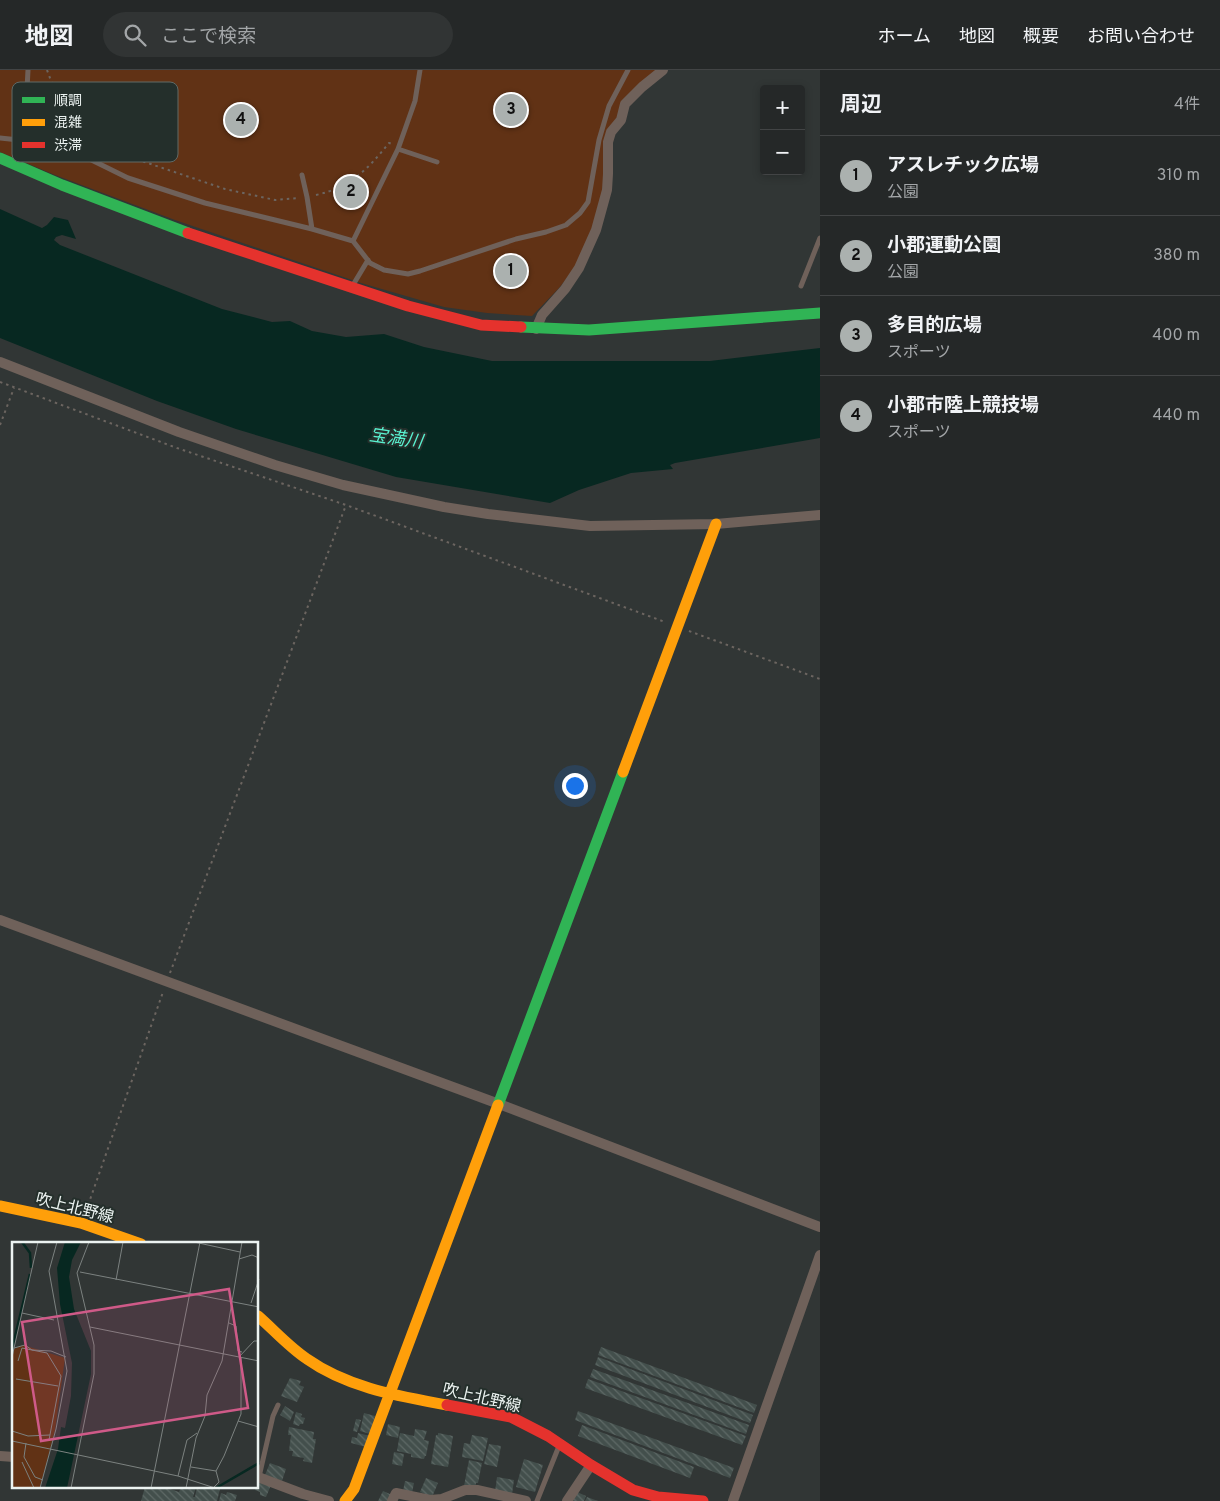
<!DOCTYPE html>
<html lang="ja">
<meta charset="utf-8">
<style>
:root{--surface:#252828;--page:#313434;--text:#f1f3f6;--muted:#a3a6a8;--line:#424445;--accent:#abb1af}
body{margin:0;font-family:Overpass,"Noto Sans JP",sans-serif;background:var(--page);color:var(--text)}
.controls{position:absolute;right:15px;top:15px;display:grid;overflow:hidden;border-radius:5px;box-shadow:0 2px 8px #0003}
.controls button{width:45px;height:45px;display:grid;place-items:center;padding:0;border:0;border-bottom:1px solid var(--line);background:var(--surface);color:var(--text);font:25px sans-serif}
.you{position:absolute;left:574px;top:715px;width:18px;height:18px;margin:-12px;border:4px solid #fff;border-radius:50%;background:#1a73e8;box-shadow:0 0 0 8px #1a73e833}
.badge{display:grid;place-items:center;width:32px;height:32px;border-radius:50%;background:var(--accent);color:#111;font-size:16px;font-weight:700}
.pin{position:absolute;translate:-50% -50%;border:2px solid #fff;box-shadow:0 1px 5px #0006}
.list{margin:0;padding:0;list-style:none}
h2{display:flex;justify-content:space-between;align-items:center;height:65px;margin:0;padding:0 20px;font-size:21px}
h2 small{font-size:16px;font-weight:400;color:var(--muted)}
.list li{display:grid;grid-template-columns:32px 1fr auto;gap:15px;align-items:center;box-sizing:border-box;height:80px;padding:0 20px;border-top:1px solid var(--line)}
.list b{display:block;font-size:19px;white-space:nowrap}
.list p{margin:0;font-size:16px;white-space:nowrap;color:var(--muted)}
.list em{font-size:16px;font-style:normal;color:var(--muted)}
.icon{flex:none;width:28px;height:28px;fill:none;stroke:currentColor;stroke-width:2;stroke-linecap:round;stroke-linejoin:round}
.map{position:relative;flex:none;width:820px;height:1431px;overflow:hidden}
header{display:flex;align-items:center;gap:30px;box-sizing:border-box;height:70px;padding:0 25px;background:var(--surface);border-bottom:1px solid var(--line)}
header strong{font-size:24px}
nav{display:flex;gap:28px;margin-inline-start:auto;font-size:18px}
.search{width:350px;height:45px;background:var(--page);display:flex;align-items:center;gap:12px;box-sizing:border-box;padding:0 18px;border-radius:28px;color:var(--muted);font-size:19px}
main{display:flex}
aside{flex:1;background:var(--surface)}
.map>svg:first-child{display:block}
.park{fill:#613215}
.water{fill:#072821}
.building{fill:url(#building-back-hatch)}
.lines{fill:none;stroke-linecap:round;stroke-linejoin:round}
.path{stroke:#6c6560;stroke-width:2;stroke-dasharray:2.5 4;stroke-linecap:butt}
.lane{stroke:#6f615a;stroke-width:5}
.street{stroke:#6f615a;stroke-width:10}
.fast{stroke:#30b455;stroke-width:11}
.slow{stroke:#ff9f0a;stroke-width:11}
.jam{stroke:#e5322d;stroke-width:11}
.labels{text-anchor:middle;stroke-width:4;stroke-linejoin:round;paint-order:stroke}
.street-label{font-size:16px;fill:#ecf3f1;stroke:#242f2b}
.water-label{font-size:18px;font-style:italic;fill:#59f0cf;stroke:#242f2b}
.inset-river{fill:none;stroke:#072821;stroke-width:2.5}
.inset-road{fill:none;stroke:#7c8280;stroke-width:1}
.view{fill:#cf5a88;fill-opacity:0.15;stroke:#cf5a88;stroke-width:2.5}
.inset-edge{fill:none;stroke:#ecf3f1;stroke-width:2.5}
.key{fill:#242f2b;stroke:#606a66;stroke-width:1}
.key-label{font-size:14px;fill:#ecf3f1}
</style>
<header>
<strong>地図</strong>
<div class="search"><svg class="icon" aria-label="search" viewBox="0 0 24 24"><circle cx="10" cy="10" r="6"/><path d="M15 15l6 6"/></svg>ここで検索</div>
<nav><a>ホーム</a><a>地図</a><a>概要</a><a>お問い合わせ</a></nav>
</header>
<main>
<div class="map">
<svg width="820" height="1431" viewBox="0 0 820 1431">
<defs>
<pattern id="building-back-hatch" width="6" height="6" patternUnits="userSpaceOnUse" patternTransform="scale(1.25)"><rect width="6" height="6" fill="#434f4c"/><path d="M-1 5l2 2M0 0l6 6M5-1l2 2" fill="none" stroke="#5e6966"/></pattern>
</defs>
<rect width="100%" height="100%" fill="#313635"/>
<!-- park -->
<path class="park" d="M 0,0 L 658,0 L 621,38 L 604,109 L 600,135 L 590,165 L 577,195 L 559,218 L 532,246 L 487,243 L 444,237 L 361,213 L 175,150 L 55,105 L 0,82 Z"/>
<!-- water -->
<path class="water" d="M 0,139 L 42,158 L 47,155 L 54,147 L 68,150 L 76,169 L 62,165 L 56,167 L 54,170 L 60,175 L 222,239 L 272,252 L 290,251 L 312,261 L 346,267 L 384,264 L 424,277 L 492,291 L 710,291 L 820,278 L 820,368 L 675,393 L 670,395 L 673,399 L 631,403 L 579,420 L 550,433 L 396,407 L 236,359 L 157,331 L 0,268 Z"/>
<!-- building -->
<path class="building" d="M 601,1277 L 757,1335 L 754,1343 L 598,1285 Z
M 598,1287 L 753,1345 L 750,1353 L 595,1295 Z
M 593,1299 L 749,1355 L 746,1364 L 590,1307 Z
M 290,1308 L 301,1311 L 299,1315 L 304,1317 L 297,1332 L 281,1326 Z
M 588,1309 L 746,1366 L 742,1375 L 585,1318 Z
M 285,1336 L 294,1342 L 290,1351 L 280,1345 Z
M 578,1341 L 734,1398 L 730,1408 L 575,1350 Z
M 296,1342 L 302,1344 L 301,1347 L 305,1348 L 303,1354 L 300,1354 L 299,1356 L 293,1354 Z
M 364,1343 L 375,1346 L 370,1364 L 360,1361 Z
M 356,1349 L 361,1350 L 357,1362 L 353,1361 Z
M 388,1354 L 400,1357 L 398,1368 L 386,1365 Z
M 582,1355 L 694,1397 L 690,1408 L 578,1366 Z
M 289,1357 L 314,1362 L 313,1369 L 316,1369 L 312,1393 L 303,1391 L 304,1388 L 292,1386 L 293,1381 L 289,1381 L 291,1365 L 288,1365 Z
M 415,1359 L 427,1361 L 424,1370 L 429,1371 L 426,1386 L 425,1386 L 424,1389 L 411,1387 L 411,1384 L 397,1381 L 400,1363 L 414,1366 Z
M 358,1363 L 370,1366 L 366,1377 L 351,1373 L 352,1367 L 357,1368 Z
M 438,1363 L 453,1366 L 448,1397 L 431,1394 L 436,1365 L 438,1365 Z
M 472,1365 L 488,1368 L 483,1391 L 462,1387 L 464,1373 L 470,1374 Z
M 489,1374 L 501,1376 L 497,1397 L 484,1394 Z
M 394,1382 L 404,1384 L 402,1396 L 392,1394 Z
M 524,1389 L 543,1395 L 535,1422 L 516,1417 Z
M 469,1390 L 482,1393 L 478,1413 L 476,1413 L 475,1418 L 464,1416 Z
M 270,1393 L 286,1399 L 282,1411 L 265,1405 Z
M 497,1407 L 514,1410 L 512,1424 L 495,1422 Z
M 426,1408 L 438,1413 L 432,1427 L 420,1422 Z
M 258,1411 L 271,1415 L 266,1427 L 260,1425 L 260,1422 L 255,1420 L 256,1417 L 258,1417 Z
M 405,1411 L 414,1413 L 412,1423 L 403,1421 Z
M 145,1417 L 164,1417 L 179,1422 L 181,1417 L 196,1417 L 193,1427 L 195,1427 L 197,1417 L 220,1419 L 217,1431 L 141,1431 Z
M 383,1421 L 392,1425 L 390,1431 L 378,1431 Z
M 227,1422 L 237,1425 L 235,1431 L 219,1431 L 221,1423 L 226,1425 Z
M 577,1422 L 586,1426 L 584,1431 L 573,1431 Z
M 587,1427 L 598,1431 L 585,1431 Z"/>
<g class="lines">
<!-- path -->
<path class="path" d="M 47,0 L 57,27 L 70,45
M 81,58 L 93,69 L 112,81 L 225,119 L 275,130 L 299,128
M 316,125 C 351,117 367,100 389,73 L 392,74
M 0,312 L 177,378 L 346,435 L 665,552
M 0,355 L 14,318
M 689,561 L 820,609
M 170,903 L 346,435
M 86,1141 L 163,922"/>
<!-- lane -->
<path class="lane" d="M 28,0 L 27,19 L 29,69
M 0,68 L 19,70 L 29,69 L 59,74 L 128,108 L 205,133 L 312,159 L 353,171 L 370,193 L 384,200 L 408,204 L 420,201 L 516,169 L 546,162 L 566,155 L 580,143 L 588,132 L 599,70 L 609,36 L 628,0
M 59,74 L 76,52 L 92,37
M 398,79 L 437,92
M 302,105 L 307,127 L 312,159
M 353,171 L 398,79 L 415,31 L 420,0
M 353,215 L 368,190
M 801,216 L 820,168
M 259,1407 L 273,1346 L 278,1335
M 537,1431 L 559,1376"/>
<!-- street -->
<path class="street" d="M 536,259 L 542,245 L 565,219 L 579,198 L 596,160 L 607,120 L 608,104 L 608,72 L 611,62 L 621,50 L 625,34 L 642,17 L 663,0
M 0,292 L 179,362 L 275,395 L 343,415 L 444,437 L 488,444 L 590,456 L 716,454 L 820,445
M 0,850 L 499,1034 L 820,1157
M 0,1386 L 14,1387
M 258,1407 L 303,1424 L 329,1431
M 392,1431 L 396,1423 L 430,1430 L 442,1429 L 465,1420 L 477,1420 L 526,1431
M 567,1431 L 591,1395
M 733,1431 L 820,1185"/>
<!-- fast -->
<path class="fast" d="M 0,88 L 62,115 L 188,163
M 521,257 L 589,260 L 820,243
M 498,1035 L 623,702"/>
<!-- slow -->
<path class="slow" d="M 623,702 L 716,454
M 0,1136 L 81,1153 L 141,1174
M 258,1246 C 274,1260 289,1277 307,1289 C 348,1318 399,1326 447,1335
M 345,1431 L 354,1419 L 498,1035"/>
<!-- jam -->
<path class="jam" d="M 188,163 L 408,236 L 481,255 L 521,257
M 447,1335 L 511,1347 L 548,1366 L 591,1395 L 633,1420 L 658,1427 L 703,1431"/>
</g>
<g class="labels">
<!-- street labels -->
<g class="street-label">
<text transform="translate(75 1137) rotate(14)" y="6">吹上北野線</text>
<text transform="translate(482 1327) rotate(13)" y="6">吹上北野線</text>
</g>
<!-- water labels -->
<g class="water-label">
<text transform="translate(396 368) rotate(8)" y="6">宝満川</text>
</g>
</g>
<!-- overview -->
<g transform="translate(12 1172)">
<rect width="246" height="246" fill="#313635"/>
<path d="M 11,103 L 53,116 L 43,188 L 28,246 L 0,246 L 0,118 L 2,107 Z" fill="#613215"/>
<path d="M 53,0 L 69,0 L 60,18 L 57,35 L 62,67 L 79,109 L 79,132 L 55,246 L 33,246 L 46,207 L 49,185 L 53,186 L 59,154 L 60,121 L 48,62 L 45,26 Z" fill="#072821"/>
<path class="inset-river" d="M 10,0 L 18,11 L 19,26M 0,107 L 18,32M 204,246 L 247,221"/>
<path class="inset-road" d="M 182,0 L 228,10M 227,17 L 240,13 L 247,16M 68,30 L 247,65M 104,38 L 111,0M 239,61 L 247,37M 10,71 L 42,78M 217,81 L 224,84 L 226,109 L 230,110M 78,85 L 247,119M 2,106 L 13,103 L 20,108 L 39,109 L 54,115M 0,115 L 26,0M 227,115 L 242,99 L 247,99M 6,119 L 10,106 L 35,111 L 49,134 L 37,198M 4,137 L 46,144M 226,179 L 247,185M 0,189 L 16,194 L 38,193M 0,199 L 166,234 L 203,246M 14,201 L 12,215 L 23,235 L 31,238M 10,220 L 22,246M 179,225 L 204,229 L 212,214 L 229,172 L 229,116M 166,234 L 175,198 L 185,191M 202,245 L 207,240 L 204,229M 28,246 L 44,187 L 55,129 L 37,29 L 45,0M 59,246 L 82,132 L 82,103 L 65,31 L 77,0M 139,246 L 188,0M 174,246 L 184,196 L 193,174 L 195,153 L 210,119 L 230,0"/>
<path class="view" d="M 217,47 L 236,166 L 29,199 L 10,80 Z"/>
<rect width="246" height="246" class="inset-edge"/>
</g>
<!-- legend -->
<rect x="12" y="12" width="166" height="80" rx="8" class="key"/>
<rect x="22" y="27" width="23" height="6" fill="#30b455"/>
<rect x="22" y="49" width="23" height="7" fill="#ff9f0a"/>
<rect x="22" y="72" width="23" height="6" fill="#e5322d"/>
<g class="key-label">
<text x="54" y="35">順調</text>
<text x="54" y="57">混雑</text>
<text x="54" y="80">渋滞</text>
</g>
</svg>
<div class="controls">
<button>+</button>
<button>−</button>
</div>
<div class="you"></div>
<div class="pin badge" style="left:511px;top:201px">1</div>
<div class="pin badge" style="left:351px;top:122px">2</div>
<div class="pin badge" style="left:511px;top:40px">3</div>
<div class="pin badge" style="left:241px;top:50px">4</div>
</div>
<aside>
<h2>周辺<small>4件</small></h2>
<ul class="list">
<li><span class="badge">1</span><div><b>アスレチック広場</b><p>公園</p></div><em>310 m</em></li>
<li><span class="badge">2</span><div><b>小郡運動公園</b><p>公園</p></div><em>380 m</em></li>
<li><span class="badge">3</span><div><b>多目的広場</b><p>スポーツ</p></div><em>400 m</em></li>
<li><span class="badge">4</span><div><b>小郡市陸上競技場</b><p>スポーツ</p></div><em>440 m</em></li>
</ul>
</aside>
</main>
